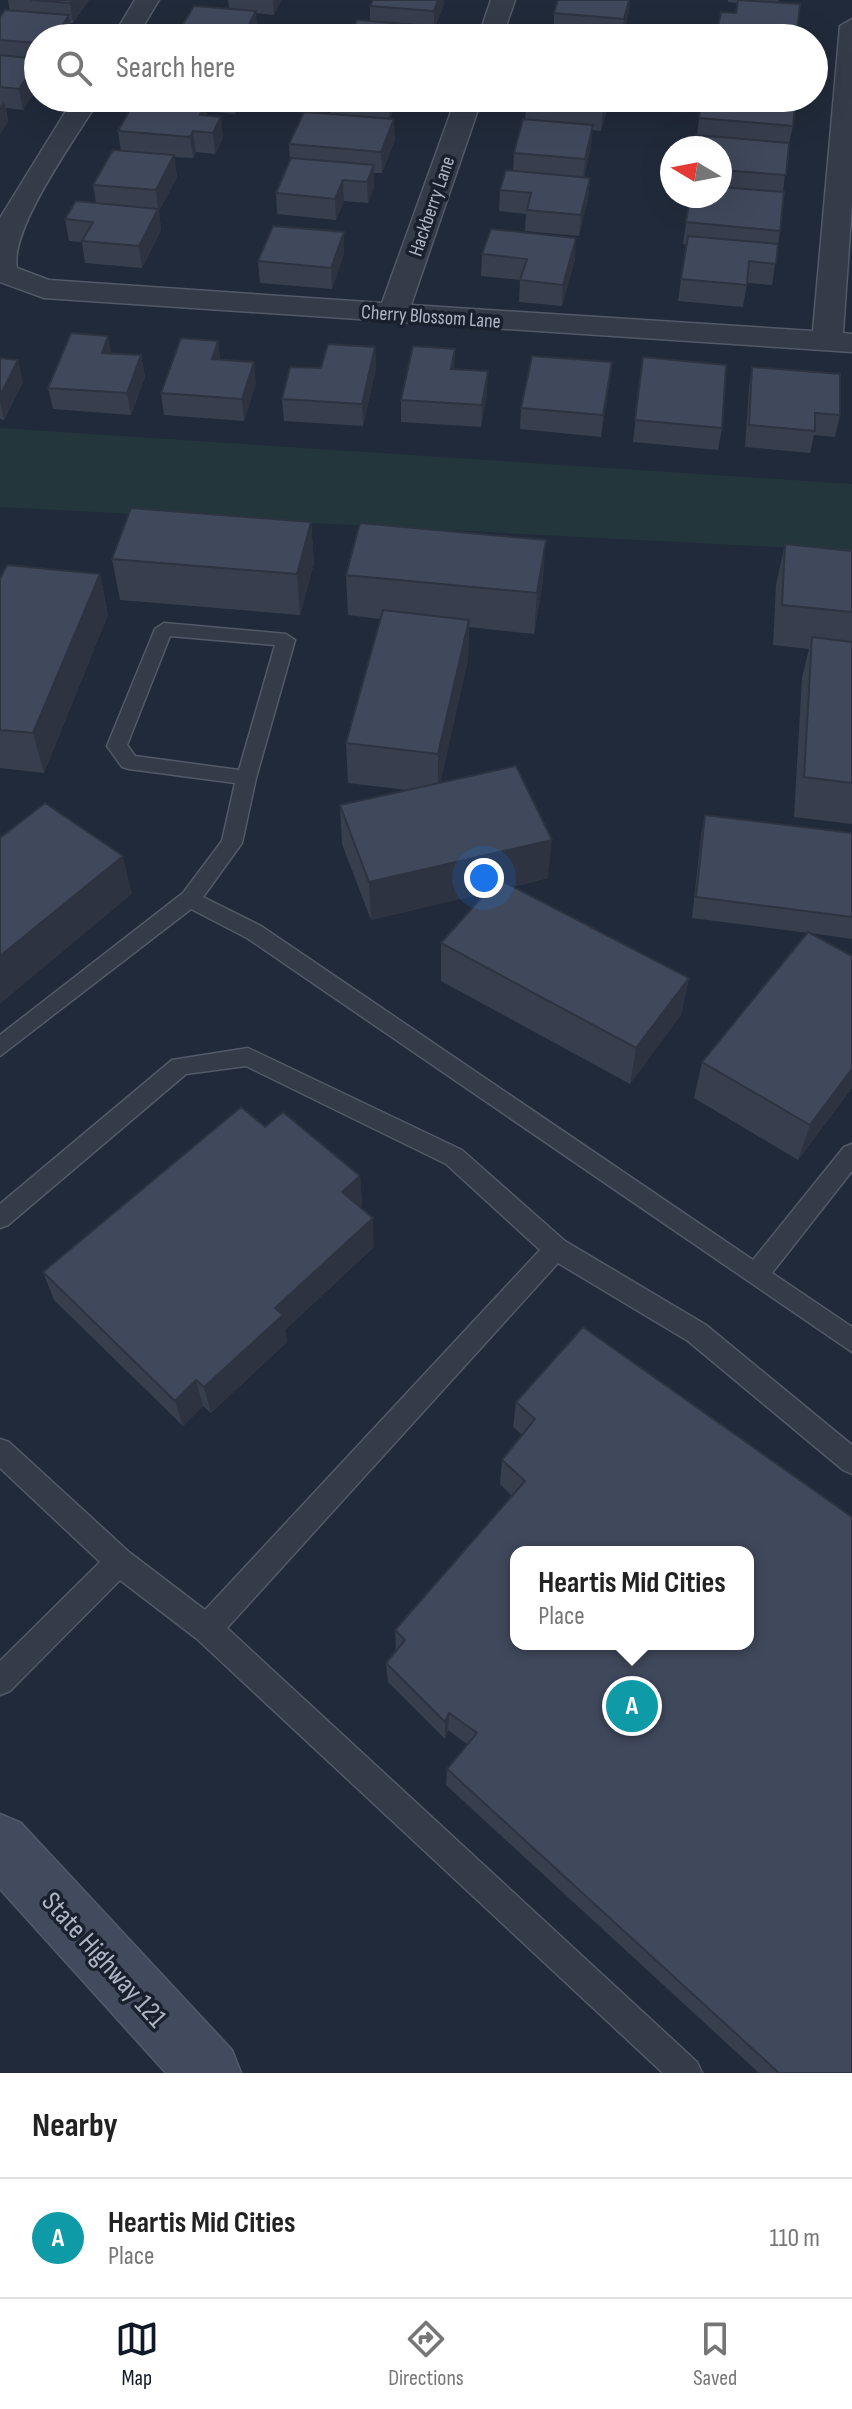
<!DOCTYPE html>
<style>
:root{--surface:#fff;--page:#f2f2f2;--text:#222;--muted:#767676;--line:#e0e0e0;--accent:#111827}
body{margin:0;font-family:"Sofia Sans Condensed",sans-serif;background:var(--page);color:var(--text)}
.compass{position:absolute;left:660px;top:136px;width:72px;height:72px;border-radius:50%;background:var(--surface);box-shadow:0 8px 32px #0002;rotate:280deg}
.you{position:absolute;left:484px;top:878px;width:28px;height:28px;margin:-20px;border:6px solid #fff;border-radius:50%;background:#1a73e8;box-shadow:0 0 0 12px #1a73e833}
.badge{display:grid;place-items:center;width:52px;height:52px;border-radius:50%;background:var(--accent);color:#fff;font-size:26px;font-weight:700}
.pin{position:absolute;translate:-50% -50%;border:4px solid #fff;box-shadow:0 2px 8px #0006}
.popup{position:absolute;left:510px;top:1546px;width:244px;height:104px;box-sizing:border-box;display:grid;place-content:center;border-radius:16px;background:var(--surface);filter:drop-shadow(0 2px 6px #0005);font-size:26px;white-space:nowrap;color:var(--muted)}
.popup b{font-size:30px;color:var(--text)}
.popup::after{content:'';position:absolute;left:50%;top:100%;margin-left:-16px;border:16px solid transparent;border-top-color:var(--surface)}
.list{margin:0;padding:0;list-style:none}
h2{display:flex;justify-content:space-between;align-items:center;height:104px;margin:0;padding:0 32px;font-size:34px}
h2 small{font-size:26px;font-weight:400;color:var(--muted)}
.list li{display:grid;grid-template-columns:52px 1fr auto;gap:24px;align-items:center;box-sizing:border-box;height:120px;padding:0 32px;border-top:2px solid var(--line)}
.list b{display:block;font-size:30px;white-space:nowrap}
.list p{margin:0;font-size:26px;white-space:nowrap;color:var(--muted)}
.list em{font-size:26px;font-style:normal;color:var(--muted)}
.icon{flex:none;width:44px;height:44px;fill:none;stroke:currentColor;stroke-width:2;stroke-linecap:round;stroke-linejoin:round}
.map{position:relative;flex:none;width:852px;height:2073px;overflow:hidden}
.search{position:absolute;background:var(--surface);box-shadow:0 8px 32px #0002;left:24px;right:24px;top:24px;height:88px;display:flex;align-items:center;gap:20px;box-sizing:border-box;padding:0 28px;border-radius:44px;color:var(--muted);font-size:30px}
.sheet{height:224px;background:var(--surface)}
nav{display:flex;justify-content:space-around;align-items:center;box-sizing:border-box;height:112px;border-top:2px solid var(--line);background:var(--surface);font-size:22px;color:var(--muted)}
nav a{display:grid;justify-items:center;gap:4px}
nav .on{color:var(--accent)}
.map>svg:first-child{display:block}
.green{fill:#23363b}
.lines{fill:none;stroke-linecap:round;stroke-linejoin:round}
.lane-casing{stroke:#525968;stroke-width:3}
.street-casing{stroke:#525968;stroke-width:3}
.secondary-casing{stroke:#525968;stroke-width:3}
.lane{fill:#343c4a;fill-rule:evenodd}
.street{fill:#343c4a;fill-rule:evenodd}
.secondary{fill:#424b5d;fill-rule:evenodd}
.wall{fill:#373f4f}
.shaded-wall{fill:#2d3340}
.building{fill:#40495c;stroke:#2d3340;stroke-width:2;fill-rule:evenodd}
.labels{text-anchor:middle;stroke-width:7;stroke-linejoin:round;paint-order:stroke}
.far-street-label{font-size:20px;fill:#afb6c6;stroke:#1a212e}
.near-street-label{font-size:28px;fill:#afb6c6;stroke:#1a212e}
</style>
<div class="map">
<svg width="852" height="2073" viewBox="0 0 852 2073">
<rect width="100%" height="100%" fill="#212a3a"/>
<!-- green -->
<path class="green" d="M 0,428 L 852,484 L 852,551 L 0,507 Z"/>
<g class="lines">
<!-- lane casing -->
<g class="lane-casing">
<path id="lane" d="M 164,623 L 286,634 L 295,640 L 256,778 L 242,843 L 203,897 L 261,926 L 753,1260 L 844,1147 L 852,1144 L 852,1171 L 772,1273 L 852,1327 L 852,1352 L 247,938 L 191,909 L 0,1056 L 0,1035 L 183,893 L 222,841 L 235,783 L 129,769 L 122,767 L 107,746 L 155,629 ZM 170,636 L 275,645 L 239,770 L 135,756 L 127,745 Z
M 248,1048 L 462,1150 L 565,1241 L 706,1325 L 852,1445 L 852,1474 L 843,1470 L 688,1341 L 558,1263 L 227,1628 L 697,2062 L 702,2073 L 663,2073 L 197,1639 L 120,1580 L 10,1691 L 0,1695 L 0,1661 L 100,1562 L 0,1468 L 0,1439 L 9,1442 L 129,1552 L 205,1610 L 540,1250 L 446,1164 L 246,1066 L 186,1074 L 8,1225 L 0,1228 L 0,1204 L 172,1060 Z"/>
</g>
<!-- street casing -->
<g class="street-casing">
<path id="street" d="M 135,0 L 159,0 L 136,38 L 112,38 Z
M 491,0 L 515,0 L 502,38 L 478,38 Z
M 852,19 L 852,203 L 843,333 L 852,334 L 852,352 L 44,298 L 0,282 L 0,218 L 74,98 L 100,98 C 78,135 9,229 17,268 L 49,280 L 382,303 L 456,98 L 482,98 L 411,305 L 813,331 L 840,26 Z"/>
</g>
<!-- secondary casing -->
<g class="secondary-casing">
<path id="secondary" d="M 0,1814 L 21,1823 L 232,2050 L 241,2073 L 166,2073 L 0,1889 Z"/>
</g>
<!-- lane -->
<use href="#lane" class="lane"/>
<!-- street -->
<use href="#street" class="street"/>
<!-- secondary -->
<use href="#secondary" class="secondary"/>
</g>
<!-- wall -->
<path class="wall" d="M 8,0 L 89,0 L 73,23 L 70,23 L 72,36 L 71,38 L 38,38 L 38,87 L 23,110 L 6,108 L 8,122 L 0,134 L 0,17 L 10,11 Z
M 228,0 L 281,0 L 274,15 L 256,13 L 257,32 L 254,38 L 178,38 L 177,34 L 229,9 Z
M 373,0 L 444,0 L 444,4 L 434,31 L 430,31 L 430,38 L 349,38 L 370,21 L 370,6 Z
M 728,0 L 779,0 L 778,2 L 800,4 L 797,38 L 717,38 L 721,12 L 736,13 L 738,3 L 728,2 Z
M 629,11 L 624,32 L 628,32 L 628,38 L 548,38 L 554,26 L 554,13 Z
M 145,98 L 243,98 L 235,114 L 206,111 L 207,115 L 221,117 L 223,138 L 215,154 L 196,152 L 193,158 L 174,157 L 177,177 L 159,211 L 161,230 L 142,268 L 85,263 L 82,242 L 69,241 L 65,219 L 96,203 L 93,185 L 121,151 L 118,131 L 146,100 Z
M 330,98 L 408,98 L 405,107 L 395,106 L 390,119 L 395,140 L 382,173 L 374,173 L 374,187 L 368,203 L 344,201 L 336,220 L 277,214 L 276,193 L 290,160 L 289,144 L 331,114 Z
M 527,98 L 610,98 L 601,131 L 592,130 L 591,146 L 584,177 L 590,178 L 588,199 L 579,236 L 525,231 L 526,214 L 499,211 L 500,190 L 513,171 L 514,153 L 525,119 Z
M 702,98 L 784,103 L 793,126 L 788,147 L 783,192 L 780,231 L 772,285 L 747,283 L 743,307 L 678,301 L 686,244 L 683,244 L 690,196 L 720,196 L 720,148 L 697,135 Z
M 344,232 L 344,254 L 332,289 L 260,283 L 258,261 Z
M 482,254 L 575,259 L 562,306 L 519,302 L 520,280 L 481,276 Z
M 218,341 L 220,359 L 256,383 L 244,421 L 164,415 L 161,393 Z
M 375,347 L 376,368 L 363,426 L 284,421 L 282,399 L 321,368 Z
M 455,349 L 454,369 L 487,393 L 481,427 L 401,422 L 401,400 Z
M 111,353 L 141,355 L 145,377 L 131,415 L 53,409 L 48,388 Z
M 643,357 L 722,428 L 718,450 L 633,442 Z
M 0,358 L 23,382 L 4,420 L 0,419 Z
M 752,367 L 840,415 L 835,437 L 814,435 L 810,453 L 745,447 L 749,388 Z
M 609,384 L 601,437 L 520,429 L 521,408 Z
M 311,522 L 314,563 L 300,615 L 120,600 L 112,559 Z
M 785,544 L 852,551 L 852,824 L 794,817 L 802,678 L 809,649 L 773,645 L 776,585 Z
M 100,574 L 108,615 L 44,773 L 0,768 L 0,579 Z
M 346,575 L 543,581 L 534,634 L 469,627 L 468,660 L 440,782 L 548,878 L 512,887 L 689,978 L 681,1015 L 630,1084 L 441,981 L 441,943 L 485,893 L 371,920 L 342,844 L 340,805 L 407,790 L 348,783 L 346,743 L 381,619 L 348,615 Z
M 705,815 L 852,833 L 852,939 L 810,933 L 852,1088 L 798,1160 L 694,1098 L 702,1062 L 808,933 L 692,918 L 701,836 Z
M 265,1127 L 360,1176 L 362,1205 L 360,1207 L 374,1247 L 285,1330 L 287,1342 L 211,1413 L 203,1406 L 183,1426 L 54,1300 L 43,1272 Z
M 583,1327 L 852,2073 L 759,2073 L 446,1785 L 447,1769 L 467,1744 L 448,1730 L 445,1739 L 388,1682 L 386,1663 L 396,1651 L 395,1630 L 512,1496 L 500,1484 L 502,1460 L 522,1435 L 513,1427 L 516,1402 Z"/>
<!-- shaded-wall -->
<path class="shaded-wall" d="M 72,0 L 89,0 L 73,23 L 70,3 Z
M 273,0 L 281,0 L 274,15 Z
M 438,0 L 444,0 L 444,4 L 434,31 L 434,11 Z
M 629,0 L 630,0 L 629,11 L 622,38 L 624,19 Z
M 256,11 L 257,32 L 254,38 L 242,38 Z
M 69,15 L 72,36 L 71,38 L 61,38 L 59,30 Z
M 430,26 L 430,38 L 426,38 Z
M 48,29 L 49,38 L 42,38 Z
M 38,61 L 38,87 L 23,110 L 19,89 Z
M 234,98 L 243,98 L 235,114 Z
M 390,98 L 395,98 L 395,106 L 389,121 Z
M 606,98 L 610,98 L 601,131 L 603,110 Z
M 4,101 L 8,122 L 0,134 L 0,107 Z
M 205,105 L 208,126 L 200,115 Z
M 221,117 L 223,138 L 215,154 L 213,133 Z
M 394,119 L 395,140 L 382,173 L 381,152 Z
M 593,125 L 591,146 L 583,180 L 585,159 Z
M 193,131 L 196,152 L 193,158 L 190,137 Z
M 174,155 L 177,177 L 159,211 L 161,230 L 142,268 L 139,246 L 158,209 L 156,190 Z
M 374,165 L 374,187 L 368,203 L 367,182 Z
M 590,178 L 588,199 L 579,236 L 581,215 Z
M 343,180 L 344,201 L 336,220 L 335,199 Z
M 344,232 L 344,254 L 332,289 L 331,268 Z
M 576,238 L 575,259 L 562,306 L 563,285 Z
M 108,336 L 112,357 L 102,353 Z
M 218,341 L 220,363 L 212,359 Z
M 375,347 L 376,368 L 363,426 L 362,404 Z
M 455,349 L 454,371 L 451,369 Z
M 141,355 L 145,377 L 131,415 L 127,393 Z
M 18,360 L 23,382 L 4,420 L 0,402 L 0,396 Z
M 254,362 L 256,383 L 244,421 L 242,399 Z
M 612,362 L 609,384 L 601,437 L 603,415 Z
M 488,371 L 487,393 L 481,427 L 482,405 Z
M 311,522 L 314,563 L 300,615 L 297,574 Z
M 546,540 L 543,581 L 534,634 L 537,593 Z
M 100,574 L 108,615 L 44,773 L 33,733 Z
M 469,620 L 468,660 L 438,794 L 438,754 Z
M 552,840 L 548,878 L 371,920 L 369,882 Z
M 123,856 L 132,894 L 0,1004 L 0,956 Z
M 689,978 L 681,1015 L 630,1084 L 636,1048 Z
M 852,1069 L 852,1088 L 798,1160 L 810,1125 Z
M 360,1176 L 362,1205 L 344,1221 L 342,1192 Z
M 373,1218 L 374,1247 L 285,1330 L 287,1342 L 211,1413 L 204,1387 L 275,1308 Z
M 196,1380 L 203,1406 L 183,1426 L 175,1401 Z
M 449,1713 L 448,1730 L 445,1739 L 445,1722 Z"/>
<!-- building -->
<path class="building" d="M 31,0 L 72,0 L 70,3 Z
M 373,0 L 438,0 L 434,11 L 370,6 Z
M 558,0 L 629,0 L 624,19 L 554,13 Z
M 738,0 L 800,4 L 797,33 L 718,27 L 721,12 L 736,13 Z
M 194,6 L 256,11 L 242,38 L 224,38 L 177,34 Z
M 5,10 L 69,15 L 59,30 L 48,29 L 42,38 L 38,38 L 38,43 L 0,40 L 0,17 Z
M 357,20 L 430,26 L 426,38 L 349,38 Z
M 552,26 L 628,32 L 627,38 L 548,38 Z
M 0,55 L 38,59 L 38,61 L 19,89 L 0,87 Z
M 360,98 L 390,98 L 389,100 Z
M 527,98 L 606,98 L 603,110 L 526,102 Z
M 702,98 L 785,98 L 784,103 L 795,104 L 793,126 L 699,118 Z
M 136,99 L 205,105 L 200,115 L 221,117 L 213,133 L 193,131 L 190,137 L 118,131 Z
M 304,112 L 394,119 L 381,152 L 289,144 Z
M 523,119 L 593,125 L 585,159 L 514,153 Z
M 696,135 L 789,143 L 786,175 L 720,170 L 720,148 L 694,148 Z
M 113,150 L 174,155 L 156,190 L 93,185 Z
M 291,158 L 374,165 L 367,182 L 343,180 L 335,199 L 276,193 Z
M 506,170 L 590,178 L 581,215 L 527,210 L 531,193 L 500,190 Z
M 720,187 L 784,192 L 780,231 L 686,222 L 690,196 L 720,196 Z
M 76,201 L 158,209 L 139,246 L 82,241 L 93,222 L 65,219 Z
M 273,226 L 344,232 L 331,268 L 258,261 Z
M 491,229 L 576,238 L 563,285 L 520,280 L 527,259 L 482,254 Z
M 688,236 L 778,244 L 776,264 L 749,261 L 747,285 L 681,279 Z
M 71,333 L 108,336 L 102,353 L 141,355 L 127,393 L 48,388 Z
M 181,338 L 218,341 L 212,359 L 254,362 L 242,399 L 161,393 Z
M 328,344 L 375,347 L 362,404 L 282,399 L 290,367 L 321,368 Z
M 413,346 L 455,349 L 451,369 L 488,371 L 482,405 L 401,400 Z
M 532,356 L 612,362 L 603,415 L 521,408 Z
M 643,357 L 726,365 L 722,428 L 635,420 Z
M 0,358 L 18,360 L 0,396 Z
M 752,367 L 840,374 L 840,415 L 815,413 L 815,431 L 749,425 Z
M 131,508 L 311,522 L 297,574 L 112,559 Z
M 360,523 L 546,540 L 537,593 L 346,575 Z
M 785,544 L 852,551 L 852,612 L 782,605 Z
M 7,565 L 100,574 L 33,733 L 0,730 L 0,579 Z
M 383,610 L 469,620 L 438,754 L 346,743 Z
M 812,637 L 852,642 L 852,783 L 804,777 Z
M 516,766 L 552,840 L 369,882 L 340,805 Z
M 45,803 L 123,856 L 0,956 L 0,838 Z
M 705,815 L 852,833 L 852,917 L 696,897 Z
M 498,879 L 689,978 L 636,1048 L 441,943 Z
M 808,932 L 852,956 L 852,1069 L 810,1125 L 702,1062 Z
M 241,1107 L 265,1127 L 283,1112 L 360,1176 L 342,1192 L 373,1218 L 275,1308 L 283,1315 L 204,1387 L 196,1380 L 175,1401 L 43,1272 Z
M 583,1327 L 852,1517 L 852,2073 L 779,2073 L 447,1769 L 477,1733 L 449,1713 L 445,1722 L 386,1663 L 405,1640 L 395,1630 L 525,1481 L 502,1460 L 535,1419 L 516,1402 ZM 516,1552 L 748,1552 L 748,1644 L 516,1644 Z"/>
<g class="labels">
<!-- far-street labels -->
<g class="far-street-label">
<text transform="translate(431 206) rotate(-71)" y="7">Hackberry Lane</text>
<text transform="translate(431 316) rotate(4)" y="7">Cherry Blossom Lane</text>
</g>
<!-- near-street labels -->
<g class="near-street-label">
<text transform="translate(105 1959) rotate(48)" y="10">State Highway 121</text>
</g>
</g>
</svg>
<svg class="compass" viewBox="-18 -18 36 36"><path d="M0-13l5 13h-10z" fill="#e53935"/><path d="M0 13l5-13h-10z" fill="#767676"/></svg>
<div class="you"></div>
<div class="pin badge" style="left:632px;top:1706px;background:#0f9aa8">A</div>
<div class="popup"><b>Heartis Mid Cities</b>Place</div>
<div class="search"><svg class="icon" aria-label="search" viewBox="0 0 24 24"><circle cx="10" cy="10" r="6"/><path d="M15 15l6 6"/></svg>Search here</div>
</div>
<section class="sheet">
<h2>Nearby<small></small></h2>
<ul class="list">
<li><span class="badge" style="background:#0f9aa8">A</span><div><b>Heartis Mid Cities</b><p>Place</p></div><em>110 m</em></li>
</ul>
</section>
<nav>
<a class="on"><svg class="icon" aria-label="map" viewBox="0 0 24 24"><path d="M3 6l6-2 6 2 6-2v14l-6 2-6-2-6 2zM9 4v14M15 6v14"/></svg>Map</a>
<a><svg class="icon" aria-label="directions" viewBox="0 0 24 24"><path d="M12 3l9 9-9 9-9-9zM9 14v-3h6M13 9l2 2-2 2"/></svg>Directions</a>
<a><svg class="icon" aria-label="saved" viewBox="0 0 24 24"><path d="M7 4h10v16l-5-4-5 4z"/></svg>Saved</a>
</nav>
